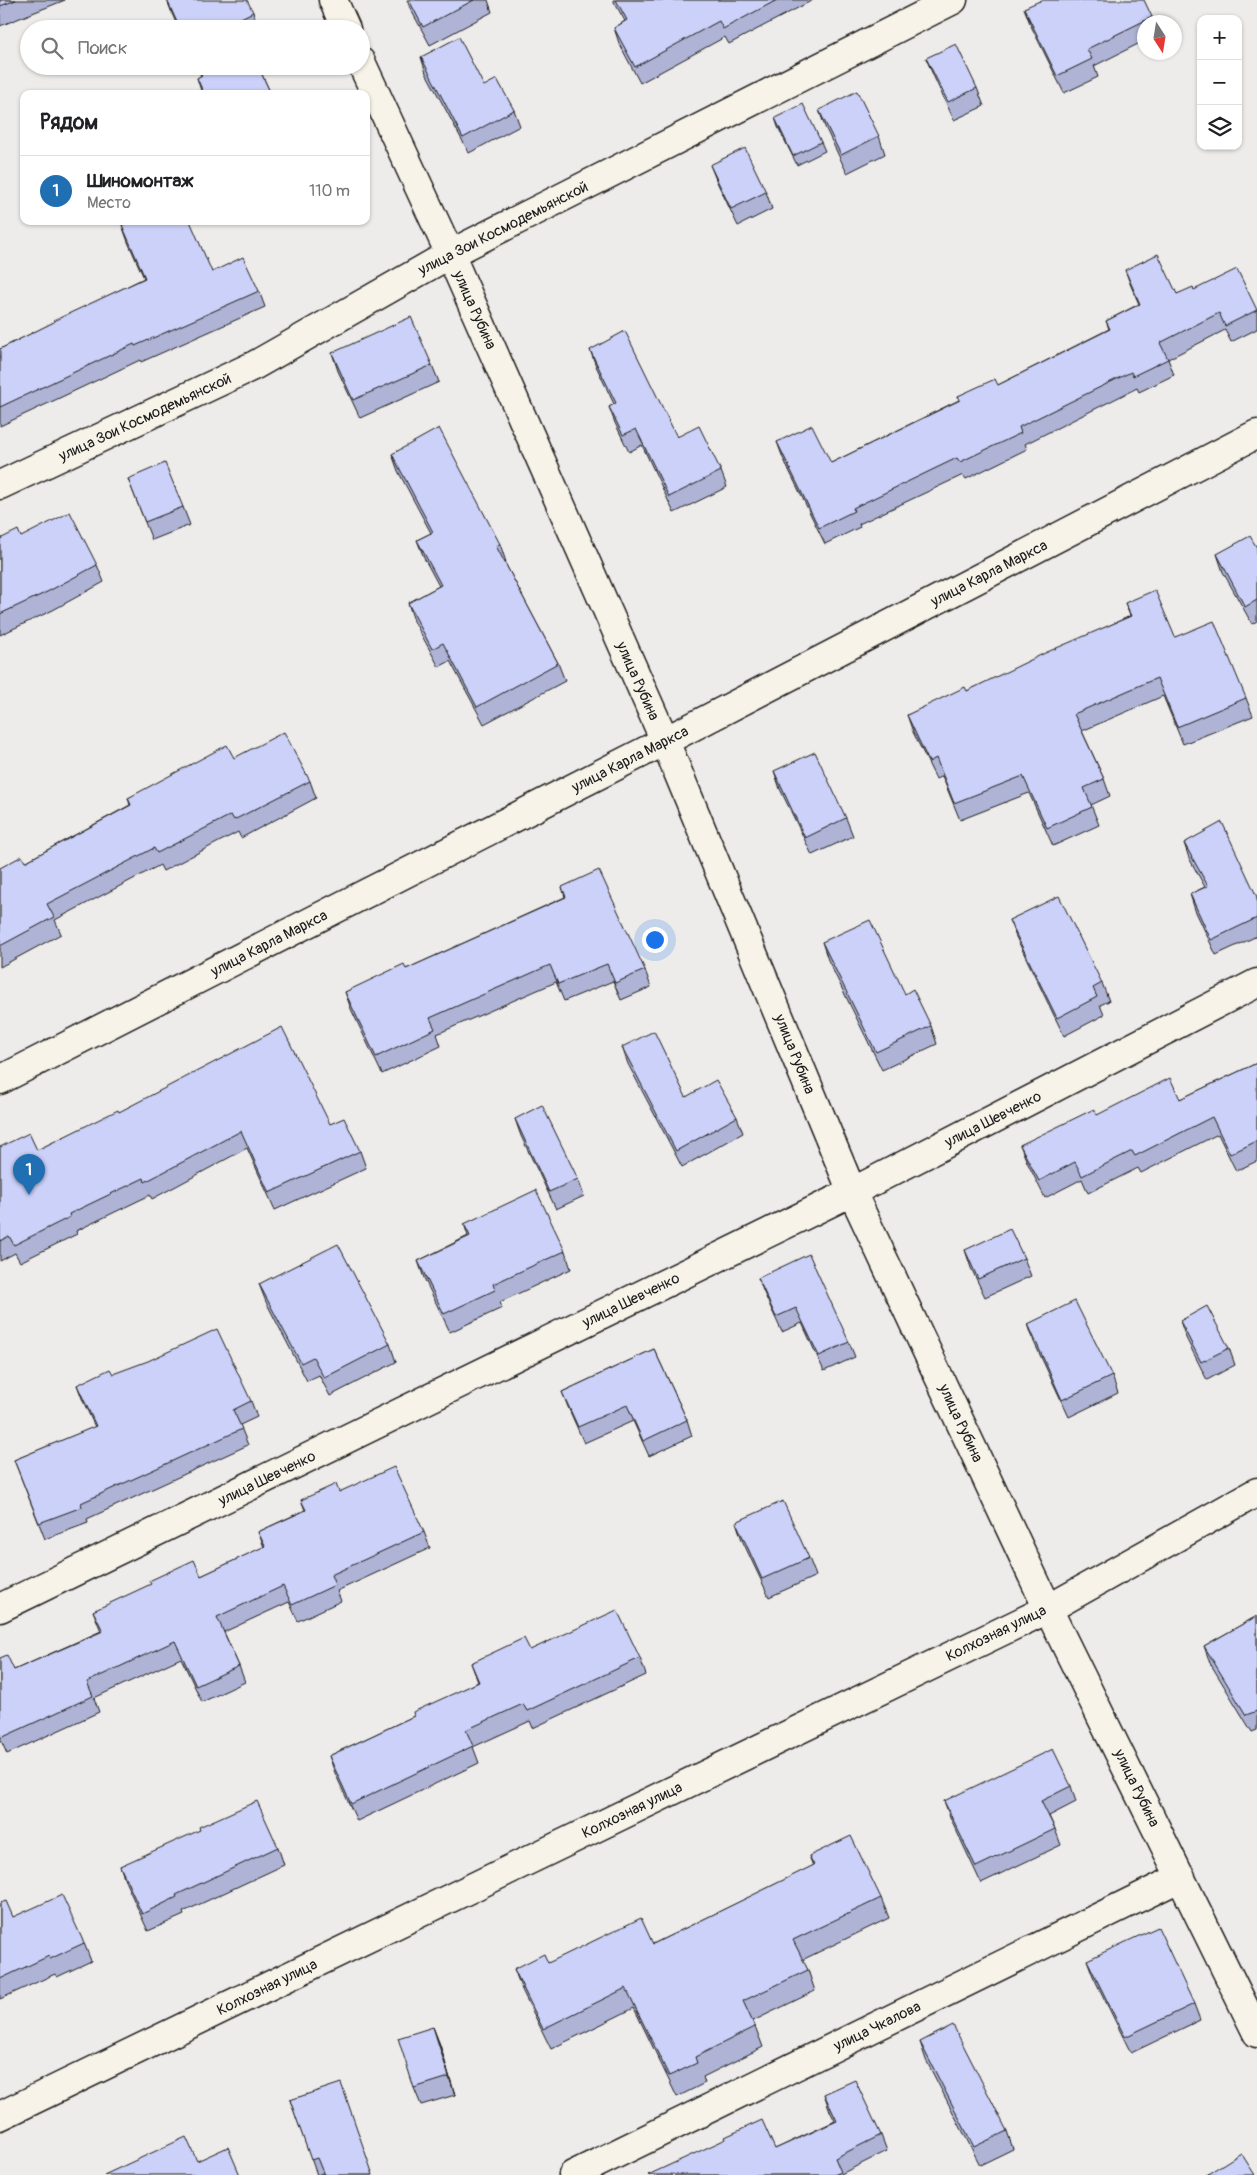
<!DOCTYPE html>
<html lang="ru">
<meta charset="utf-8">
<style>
:root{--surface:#fff;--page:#f6f6f6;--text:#202124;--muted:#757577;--line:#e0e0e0;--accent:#1f6fb2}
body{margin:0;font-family:Pangolin,sans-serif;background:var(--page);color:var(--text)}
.controls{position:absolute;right:15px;top:15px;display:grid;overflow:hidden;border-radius:10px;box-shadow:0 1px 4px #0004}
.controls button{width:45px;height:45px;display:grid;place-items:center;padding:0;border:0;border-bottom:1px solid var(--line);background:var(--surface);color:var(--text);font:25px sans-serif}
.compass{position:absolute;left:1137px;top:15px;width:45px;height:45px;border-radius:50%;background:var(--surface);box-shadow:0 1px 4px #0004;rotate:168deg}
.you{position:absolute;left:654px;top:939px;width:18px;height:18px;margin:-12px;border:4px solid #fff;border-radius:50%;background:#1a73e8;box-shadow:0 0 0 8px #1a73e833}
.badge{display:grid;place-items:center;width:32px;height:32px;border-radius:50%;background:var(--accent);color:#fff;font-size:16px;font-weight:700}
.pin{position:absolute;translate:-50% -41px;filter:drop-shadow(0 1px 2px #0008)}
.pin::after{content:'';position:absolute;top:26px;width:18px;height:15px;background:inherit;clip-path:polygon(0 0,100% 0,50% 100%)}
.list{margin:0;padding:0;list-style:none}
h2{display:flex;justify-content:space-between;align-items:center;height:65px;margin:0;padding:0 20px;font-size:21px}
h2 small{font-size:16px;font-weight:400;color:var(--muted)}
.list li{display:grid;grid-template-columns:32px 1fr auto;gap:15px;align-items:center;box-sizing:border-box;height:70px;padding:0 20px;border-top:1px solid var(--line)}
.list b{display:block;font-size:19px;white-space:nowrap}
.list p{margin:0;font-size:16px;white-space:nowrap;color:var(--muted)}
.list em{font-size:16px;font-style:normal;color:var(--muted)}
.icon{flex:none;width:28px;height:28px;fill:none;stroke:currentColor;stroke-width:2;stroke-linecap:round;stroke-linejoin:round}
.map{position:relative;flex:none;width:1257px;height:2175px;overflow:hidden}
.search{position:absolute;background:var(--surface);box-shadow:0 1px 4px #0004;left:20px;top:20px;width:350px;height:55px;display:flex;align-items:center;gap:12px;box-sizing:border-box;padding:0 18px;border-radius:28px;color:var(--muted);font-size:19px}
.panel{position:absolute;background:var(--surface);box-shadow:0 1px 4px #0004;left:20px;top:90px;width:350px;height:135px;border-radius:10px}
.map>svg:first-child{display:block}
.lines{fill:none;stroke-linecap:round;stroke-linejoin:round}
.minor-casing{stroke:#1c1c1c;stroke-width:31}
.minor{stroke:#f7f3e8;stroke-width:28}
.wall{fill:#afb4d6;stroke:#1c1c1c}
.shaded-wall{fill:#8e92ae;stroke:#1c1c1c}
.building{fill:#cbd1f9;stroke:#1c1c1c}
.labels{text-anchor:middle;stroke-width:5;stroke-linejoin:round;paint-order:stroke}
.street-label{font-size:15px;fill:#1c1c1c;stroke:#f7f3e8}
</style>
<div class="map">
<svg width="1257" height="2175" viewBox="0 0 1257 2175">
<rect width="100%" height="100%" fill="#eeeceb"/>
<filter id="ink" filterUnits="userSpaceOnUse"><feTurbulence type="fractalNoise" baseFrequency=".02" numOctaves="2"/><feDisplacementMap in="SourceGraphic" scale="10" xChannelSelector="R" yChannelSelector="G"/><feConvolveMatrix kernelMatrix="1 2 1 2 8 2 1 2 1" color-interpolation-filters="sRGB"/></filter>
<g filter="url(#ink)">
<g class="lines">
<!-- minor casing -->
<g class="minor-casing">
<path id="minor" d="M 333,0 L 346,29
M 361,62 L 450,254 L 665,741 L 852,1192 L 1048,1609 L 1257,2033
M 0,485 L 255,365 L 450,254 L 953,0
M 0,1080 L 665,741 L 1257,434
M 0,1608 L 852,1192 L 1257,983
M 0,2116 L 1048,1609 L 1257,1492
M 573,2175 L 1181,1877"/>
</g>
<!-- minor -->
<use href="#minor" class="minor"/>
</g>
<!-- wall -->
<path class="wall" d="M 0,0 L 65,0 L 0,26 Z
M 167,0 L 253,12 L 259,29 L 179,29 L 173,16 Z
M 407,0 L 488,0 L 492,12 L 430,45 L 410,8 Z
M 613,0 L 813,0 L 729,44 L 725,37 L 640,83 L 619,43 L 614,28 L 625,21 Z
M 1024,8 L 1152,17 L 1154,22 L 1144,22 L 1144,41 L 1094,66 L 1098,77 L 1064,93 L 1031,26 Z
M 421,57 L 484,86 L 514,110 L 520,126 L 469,153 L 426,73 Z
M 926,58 L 977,88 L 984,106 L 954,120 L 933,75 Z
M 196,66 L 258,66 L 271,94 L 202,94 L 197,78 L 201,76 Z
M 819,110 L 879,136 L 885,154 L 847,173 L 825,127 Z
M 775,118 L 821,142 L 825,151 L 797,165 L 778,127 Z
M 710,165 L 766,192 L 772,209 L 738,226 L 717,182 Z
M 122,225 L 212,272 L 259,291 L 265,307 L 141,362 L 140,360 L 0,426 L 0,349 L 144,278 L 128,242 Z
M 1125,270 L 1177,294 L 1194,290 L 1257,309 L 1257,329 L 1231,342 L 1225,330 L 1168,359 L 1174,375 L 1139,392 L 1137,388 L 1025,444 L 1027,449 L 966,479 L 963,475 L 859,524 L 860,527 L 825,544 L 783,458 L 777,442 L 831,463 L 959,400 L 958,396 L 998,385 L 1109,329 L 1106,321 L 1139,304 L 1131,286 Z
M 590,350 L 677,437 L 721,471 L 727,487 L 674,513 L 642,445 L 629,452 L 615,423 L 609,407 L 614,404 L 596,366 Z
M 332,353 L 432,365 L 439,382 L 360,418 L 338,371 Z
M 392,454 L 500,544 L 506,562 L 505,563 L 558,663 L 565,681 L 484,724 L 450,661 L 439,667 L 414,621 L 408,603 L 439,586 L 424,558 L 417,540 L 431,533 L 398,471 Z
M 128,479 L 183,507 L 190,525 L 152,540 Z
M 21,537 L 97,565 L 104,582 L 53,610 L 0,635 L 0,539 Z
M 1257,548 L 1257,621 L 1252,624 L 1223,572 L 1217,554 Z
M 1125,603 L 1175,637 L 1246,698 L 1253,716 L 1183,744 L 1163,696 L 1082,731 L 1104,779 L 1110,796 L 1091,805 L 1099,825 L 1053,846 L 1029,793 L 960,820 L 942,776 L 936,779 L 913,732 L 907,715 L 967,691 L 1130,616 Z
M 234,758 L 310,781 L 316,798 L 241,838 L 238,832 L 163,871 L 160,865 L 55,920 L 61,934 L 0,967 L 0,868 L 25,862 L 130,805 L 128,798 Z
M 774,771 L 846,818 L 853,836 L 812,855 L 780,789 Z
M 1184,843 L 1257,897 L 1257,936 L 1216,955 L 1195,910 L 1190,894 L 1205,887 L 1189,858 Z
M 562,887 L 645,970 L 651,987 L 621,1000 L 613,981 L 564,1001 L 556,982 L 437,1034 L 441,1046 L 382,1074 L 351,1009 L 345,992 L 406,969 L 565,897 Z
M 1009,920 L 1102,983 L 1109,1001 L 1100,1005 L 1104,1015 L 1064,1036 L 1016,937 Z
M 822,942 L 905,994 L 931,1026 L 937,1044 L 882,1070 L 828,960 Z
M 622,1047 L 686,1097 L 737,1117 L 743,1133 L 682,1167 L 628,1064 Z
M 1257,1063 L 1257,1161 L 1236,1171 L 1218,1134 L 1141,1173 L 1138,1168 L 1088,1193 L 1082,1179 L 1045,1198 L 1027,1162 L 1020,1145 L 1097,1115 L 1180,1099 Z
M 119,1112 L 330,1124 L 360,1151 L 366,1168 L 275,1210 L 247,1148 L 152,1199 L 150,1195 L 76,1231 L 77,1234 L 20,1262 L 15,1253 L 0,1261 L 0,1147 L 37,1150 Z
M 515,1119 L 578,1179 L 584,1196 L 556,1209 L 521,1136 Z
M 464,1224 L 565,1251 L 571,1269 L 500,1302 L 502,1308 L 450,1332 L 424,1278 L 418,1261 L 468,1236 Z
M 965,1250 L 1024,1258 L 1031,1276 L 985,1297 L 971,1268 Z
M 758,1278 L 849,1342 L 855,1357 L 824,1371 L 802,1323 L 782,1332 L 764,1293 Z
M 259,1284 L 390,1344 L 396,1362 L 330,1396 L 319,1375 L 307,1381 L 266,1302 Z
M 1180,1321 L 1229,1348 L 1235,1365 L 1207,1380 L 1186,1338 Z
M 1028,1324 L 1112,1376 L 1118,1393 L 1069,1417 L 1034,1342 Z
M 654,1349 L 687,1420 L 692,1436 L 649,1456 L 633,1421 L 584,1443 L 568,1407 L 562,1392 Z
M 113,1374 L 251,1401 L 257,1417 L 240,1425 L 248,1445 L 87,1519 L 88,1523 L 45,1539 L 14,1460 L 95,1427 L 83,1401 L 77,1385 Z
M 339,1492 L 424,1532 L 430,1548 L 337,1591 L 341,1601 L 298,1621 L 289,1602 L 224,1632 L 239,1666 L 245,1682 L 202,1702 L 181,1658 L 94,1698 L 99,1712 L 7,1754 L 0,1738 L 0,1658 L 14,1670 L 101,1631 L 93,1611 L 201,1576 L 264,1547 L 258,1532 L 305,1510 L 301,1500 Z
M 736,1522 L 809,1558 L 816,1576 L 769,1597 L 742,1540 Z
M 1257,1616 L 1257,1730 L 1252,1732 L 1210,1663 L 1204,1646 Z
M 530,1650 L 640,1658 L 646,1675 L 533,1728 L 530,1721 L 473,1747 L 479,1763 L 357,1821 L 335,1773 L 329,1756 L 414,1716 L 478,1682 L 471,1663 Z
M 1071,1786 L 1076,1802 L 1049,1816 L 1055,1829 L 1061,1845 L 981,1883 L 950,1817 L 944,1801 Z
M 278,1847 L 284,1865 L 183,1912 L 184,1915 L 148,1931 L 126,1883 L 120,1866 Z
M 809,1856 L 881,1898 L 889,1918 L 802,1960 L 808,1970 L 815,1991 L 753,2021 L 763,2047 L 703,2077 L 705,2083 L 677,2097 L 634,2008 L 551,2049 L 522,1990 L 514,1969 L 653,1944 L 813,1866 Z
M 0,1903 L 13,1917 L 84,1943 L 91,1961 L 57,1977 L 55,1974 L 0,1999 Z
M 1087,1960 L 1194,2004 L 1200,2020 L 1131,2053 L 1093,1976 Z
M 433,2027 L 440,2045 L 455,2095 L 421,2105 L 414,2088 Z
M 920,2042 L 1007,2131 L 1013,2149 L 980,2165 L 926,2060 Z
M 824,2094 L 881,2135 L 887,2151 L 841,2174 L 842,2175 L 648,2175 L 775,2149 L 835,2121 L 830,2111 Z
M 290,2100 L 373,2175 L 323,2175 L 322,2173 L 317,2175 Z"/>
<!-- shaded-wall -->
<path class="shaded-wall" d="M 433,2027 L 440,2045 L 455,2095 L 449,2077 Z"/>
<!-- building -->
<path class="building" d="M 0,0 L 16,0 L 0,6 Z
M 167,0 L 247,0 L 253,12 L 237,20 L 241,29 L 180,29 Z
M 409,0 L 474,0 L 423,27 Z
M 616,0 L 777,0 L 723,29 L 719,21 L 635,67 L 614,28 L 627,20 Z
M 1042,0 L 1144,0 L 1152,17 L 1087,49 L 1092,59 L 1057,76 L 1024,8 Z
M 459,37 L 484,86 L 497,79 L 514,110 L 463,138 L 421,57 Z
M 956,44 L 977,88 L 948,102 L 926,58 Z
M 198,66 L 258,66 L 271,94 L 204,94 L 197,78 L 202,75 Z
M 857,91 L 879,136 L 841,155 L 819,110 Z
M 803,104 L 821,142 L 793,156 L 775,118 Z
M 745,148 L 766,192 L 731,209 L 710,165 Z
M 132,221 L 190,221 L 212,272 L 243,257 L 259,291 L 135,346 L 134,344 L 0,407 L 0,349 L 54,322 L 53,321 L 145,278 L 122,225 Z
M 1158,254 L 1177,294 L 1193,287 L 1194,290 L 1237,269 L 1257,310 L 1225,326 L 1219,313 L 1160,343 L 1168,359 L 1133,376 L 1131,372 L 1019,427 L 1021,433 L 960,462 L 957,458 L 853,508 L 854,511 L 819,528 L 777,442 L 812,425 L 831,463 L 960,400 L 958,396 L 995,379 L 998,385 L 1110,329 L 1106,321 L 1140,304 L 1125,270 Z
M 411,317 L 432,365 L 353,400 L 332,353 Z
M 625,331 L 677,437 L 699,426 L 721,471 L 669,497 L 636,429 L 623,435 L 609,407 L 616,403 L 590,350 Z
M 439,428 L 500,544 L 496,546 L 558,663 L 477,707 L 443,643 L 432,649 L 408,603 L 441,585 L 417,540 L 433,532 L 392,454 Z
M 165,463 L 183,507 L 145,522 L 128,479 Z
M 70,512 L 97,565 L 47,592 L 0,614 L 0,539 L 18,530 L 21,537 Z
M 1250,536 L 1257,548 L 1257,600 L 1245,607 L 1217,554 Z
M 1155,590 L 1175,637 L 1214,621 L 1246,698 L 1177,727 L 1157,678 L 1074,714 L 1104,779 L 1084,788 L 1092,807 L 1047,828 L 1023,776 L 954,803 L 936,758 L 929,762 L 907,715 L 965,687 L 967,691 L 1045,653 L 1131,616 L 1125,603 Z
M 284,732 L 310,781 L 234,820 L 231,815 L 157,853 L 154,848 L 47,904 L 54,917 L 0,946 L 0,868 L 22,856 L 25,862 L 131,805 L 128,798 L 227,745 L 234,758 Z
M 815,752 L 846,818 L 805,838 L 774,771 Z
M 1222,822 L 1257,897 L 1257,918 L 1211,940 L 1190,894 L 1208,886 L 1184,843 Z
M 599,870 L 645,970 L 615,983 L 607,964 L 558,984 L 550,965 L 430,1018 L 435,1029 L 376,1057 L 345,992 L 404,964 L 406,969 L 566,897 L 562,887 Z
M 1059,896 L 1102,983 L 1093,988 L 1097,997 L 1057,1018 L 1009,920 Z
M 870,920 L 905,994 L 913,989 L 931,1026 L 876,1052 L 822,942 Z
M 282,1027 L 330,1124 L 344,1118 L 360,1151 L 269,1193 L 241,1131 L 145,1182 L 144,1178 L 69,1214 L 70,1217 L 14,1245 L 9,1236 L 0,1241 L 0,1147 L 29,1133 L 37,1150 L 118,1110 L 119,1112 Z
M 654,1031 L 686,1097 L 716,1080 L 737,1117 L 676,1151 L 622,1047 Z
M 1257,1063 L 1257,1141 L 1230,1154 L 1212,1117 L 1135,1156 L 1132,1151 L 1082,1176 L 1075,1162 L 1039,1181 L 1020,1145 L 1094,1109 L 1097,1115 L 1170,1078 L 1180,1099 Z
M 542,1105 L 578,1179 L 549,1192 L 515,1119 Z
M 536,1190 L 565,1251 L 493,1284 L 495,1290 L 444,1314 L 418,1261 L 470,1236 L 464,1224 Z
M 1010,1229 L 1024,1258 L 978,1279 L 965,1250 Z
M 338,1244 L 390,1344 L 324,1378 L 313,1357 L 301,1363 L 259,1284 Z
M 809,1254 L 849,1342 L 819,1356 L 796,1308 L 776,1317 L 758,1278 Z
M 1075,1301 L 1112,1376 L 1062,1400 L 1028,1324 Z
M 1207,1306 L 1229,1348 L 1201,1362 L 1180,1321 Z
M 217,1329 L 251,1401 L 233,1410 L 242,1429 L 81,1503 L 82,1507 L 39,1523 L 14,1460 L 96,1426 L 77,1385 L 110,1369 L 113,1374 L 148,1361 Z
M 654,1349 L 687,1420 L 643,1441 L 627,1405 L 578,1427 L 562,1392 Z
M 394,1467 L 424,1532 L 331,1575 L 335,1585 L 292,1605 L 283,1586 L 217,1617 L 239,1666 L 196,1686 L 175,1641 L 87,1682 L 93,1696 L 1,1738 L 0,1735 L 0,1658 L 7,1655 L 14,1670 L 103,1631 L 93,1611 L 151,1584 L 149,1581 L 194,1560 L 201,1576 L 265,1546 L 258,1532 L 306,1510 L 301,1500 L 336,1484 L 339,1492 Z
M 783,1501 L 809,1558 L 762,1579 L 736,1522 Z
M 617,1610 L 640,1658 L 527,1711 L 523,1704 L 466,1730 L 473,1746 L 351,1804 L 329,1756 L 414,1716 L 413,1712 L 479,1682 L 471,1663 L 524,1638 L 530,1650 Z
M 1257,1616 L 1257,1711 L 1246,1715 L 1204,1646 Z
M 1053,1749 L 1071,1786 L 1041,1801 L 1055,1829 L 976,1867 L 944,1801 Z
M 257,1801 L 278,1847 L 176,1895 L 177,1897 L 142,1914 L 120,1866 L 200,1830 L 199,1827 Z
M 851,1836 L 881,1898 L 793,1940 L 808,1970 L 743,2001 L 755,2027 L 695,2057 L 697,2063 L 669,2076 L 626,1988 L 543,2029 L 514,1969 L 544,1954 L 548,1963 L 641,1918 L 653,1944 L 814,1865 L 809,1856 Z
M 62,1895 L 84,1943 L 50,1959 L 49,1956 L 0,1979 L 0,1903 L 6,1901 L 13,1917 Z
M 1158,1927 L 1194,2004 L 1125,2037 L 1087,1960 Z
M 953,2025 L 1007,2131 L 974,2147 L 920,2042 Z
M 433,2027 L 449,2077 L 414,2088 L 398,2038 Z
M 855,2080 L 881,2135 L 835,2158 L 841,2172 L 834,2175 L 648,2175 L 726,2139 L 725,2137 L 762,2120 L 775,2149 L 837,2121 L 824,2094 Z
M 341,2083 L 373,2175 L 324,2175 L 317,2158 L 311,2160 L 290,2100 Z
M 186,2137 L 197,2161 L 228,2147 L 240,2175 L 104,2175 Z
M 1241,2153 L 1255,2175 L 1206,2175 Z"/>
</g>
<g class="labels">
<!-- street labels -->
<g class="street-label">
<text transform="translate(503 228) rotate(-27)" y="5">улица Зои Космодемьянской</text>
<text transform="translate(475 310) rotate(66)" y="5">улица Рубина</text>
<text transform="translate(145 417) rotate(-25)" y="5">улица Зои Космодемьянской</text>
<text transform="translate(989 573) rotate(-27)" y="5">улица Карла Маркса</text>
<text transform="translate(638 681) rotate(66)" y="5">улица Рубина</text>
<text transform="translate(630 759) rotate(-27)" y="5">улица Карла Маркса</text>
<text transform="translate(269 943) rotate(-27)" y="5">улица Карла Маркса</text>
<text transform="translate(795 1054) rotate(68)" y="5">улица Рубина</text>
<text transform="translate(993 1119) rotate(-27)" y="5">улица Шевченко</text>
<text transform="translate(631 1300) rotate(-26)" y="5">улица Шевченко</text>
<text transform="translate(961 1423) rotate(65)" y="5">улица Рубина</text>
<text transform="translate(267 1478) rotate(-26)" y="5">улица Шевченко</text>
<text transform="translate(996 1633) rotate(-26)" y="5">Колхозная улица</text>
<text transform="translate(1137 1788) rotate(64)" y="5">улица Рубина</text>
<text transform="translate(632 1810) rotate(-26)" y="5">Колхозная улица</text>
<text transform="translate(267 1987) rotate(-26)" y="5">Колхозная улица</text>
<text transform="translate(877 2026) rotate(-26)" y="5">улица Чкалова</text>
</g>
</g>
</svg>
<div class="controls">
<button>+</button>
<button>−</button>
<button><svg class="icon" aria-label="layers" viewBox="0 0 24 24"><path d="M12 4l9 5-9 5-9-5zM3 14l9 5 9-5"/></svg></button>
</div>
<svg class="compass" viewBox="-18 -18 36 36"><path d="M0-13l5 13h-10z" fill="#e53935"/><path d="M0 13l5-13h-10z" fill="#757577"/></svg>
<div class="you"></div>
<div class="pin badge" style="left:29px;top:1195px">1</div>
<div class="search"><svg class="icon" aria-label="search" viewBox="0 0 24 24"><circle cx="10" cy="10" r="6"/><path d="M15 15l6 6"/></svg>Поиск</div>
<section class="panel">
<h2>Рядом<small></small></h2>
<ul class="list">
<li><span class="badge">1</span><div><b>Шиномонтаж</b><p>Место</p></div><em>110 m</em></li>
</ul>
</section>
</div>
